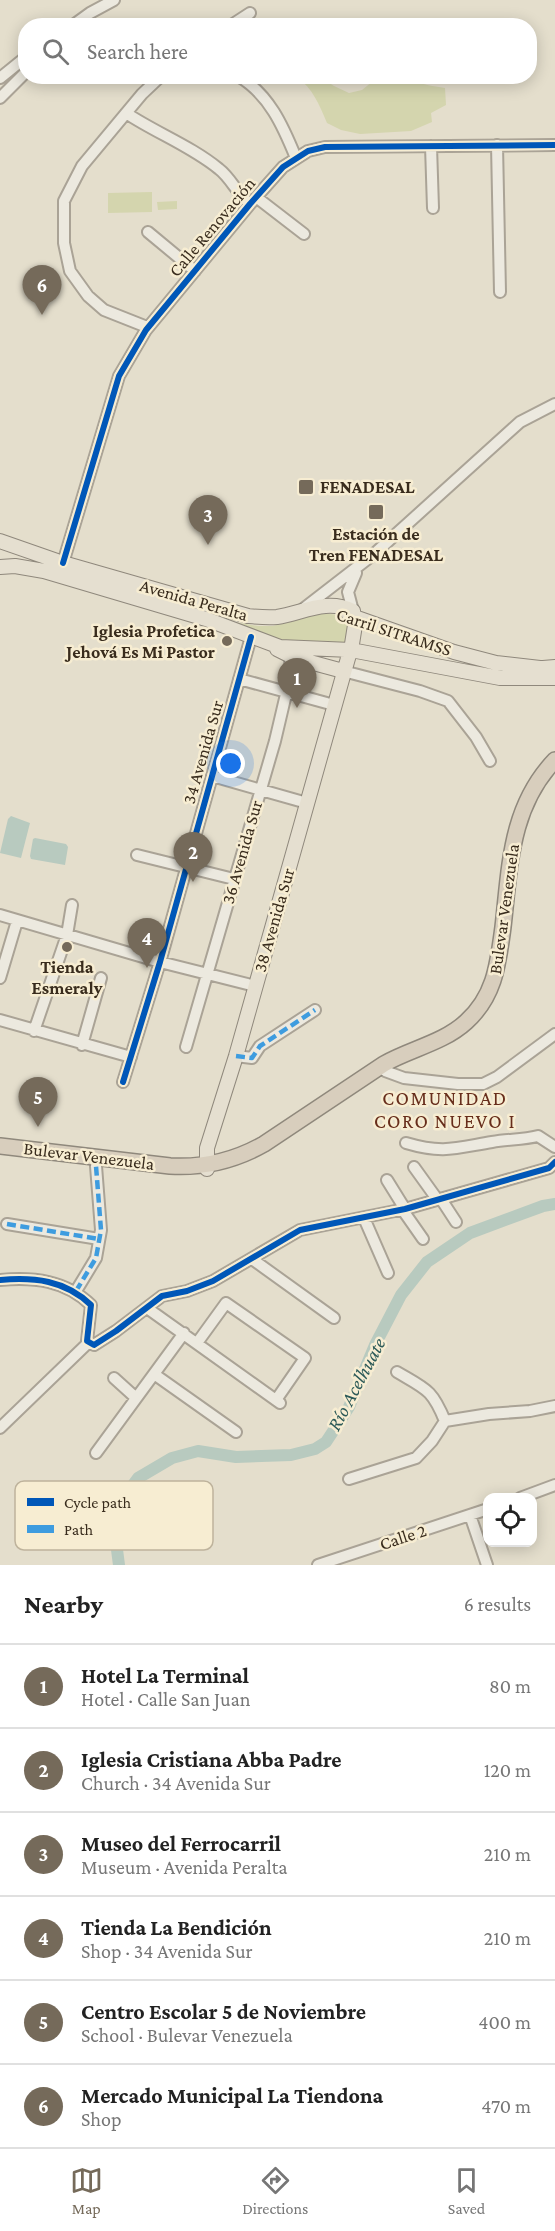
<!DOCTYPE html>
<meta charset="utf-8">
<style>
:root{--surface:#fff;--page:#f6f6f6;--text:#222;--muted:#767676;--line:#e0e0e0;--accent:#756a5a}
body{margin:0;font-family:"Crimson Pro",serif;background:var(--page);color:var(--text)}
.controls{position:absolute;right:18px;bottom:18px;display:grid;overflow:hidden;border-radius:12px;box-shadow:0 3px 15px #0003}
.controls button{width:54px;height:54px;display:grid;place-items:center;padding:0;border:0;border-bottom:2px solid var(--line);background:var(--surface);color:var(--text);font:30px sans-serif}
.you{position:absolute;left:231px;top:764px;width:21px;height:21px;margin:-15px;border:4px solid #fff;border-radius:50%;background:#1a73e8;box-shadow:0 0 0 9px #1a73e833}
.badge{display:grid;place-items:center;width:39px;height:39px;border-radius:50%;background:var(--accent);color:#fff;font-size:20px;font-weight:700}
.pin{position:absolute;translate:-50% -50px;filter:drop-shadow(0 2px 3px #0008)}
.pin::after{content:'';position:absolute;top:32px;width:21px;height:18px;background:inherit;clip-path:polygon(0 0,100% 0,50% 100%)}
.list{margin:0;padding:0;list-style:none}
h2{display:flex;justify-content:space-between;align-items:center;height:78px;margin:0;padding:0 24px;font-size:26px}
h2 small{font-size:20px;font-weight:400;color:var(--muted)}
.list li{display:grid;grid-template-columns:39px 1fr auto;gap:18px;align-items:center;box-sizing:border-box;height:84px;padding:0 24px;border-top:2px solid var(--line)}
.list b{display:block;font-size:22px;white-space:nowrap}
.list p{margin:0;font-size:20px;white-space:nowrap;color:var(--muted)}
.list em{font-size:20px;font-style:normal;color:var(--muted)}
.icon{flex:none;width:33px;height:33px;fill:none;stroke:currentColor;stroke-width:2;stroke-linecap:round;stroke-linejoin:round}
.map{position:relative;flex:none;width:555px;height:1565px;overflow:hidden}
.search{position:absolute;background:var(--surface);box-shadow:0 3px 15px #0003;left:18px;right:18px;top:18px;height:66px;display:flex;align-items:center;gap:15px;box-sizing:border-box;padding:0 21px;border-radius:24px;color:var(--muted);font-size:22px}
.sheet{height:582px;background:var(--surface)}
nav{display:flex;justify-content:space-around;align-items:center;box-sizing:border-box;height:84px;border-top:2px solid var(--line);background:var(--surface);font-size:16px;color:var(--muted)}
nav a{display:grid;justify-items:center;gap:3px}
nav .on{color:var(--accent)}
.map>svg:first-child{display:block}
.green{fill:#d4d5ae}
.water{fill:#b8cabf}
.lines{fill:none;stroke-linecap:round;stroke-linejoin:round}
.river{stroke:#b8cabf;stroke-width:12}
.minor-casing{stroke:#aaa396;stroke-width:14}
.major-casing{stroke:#8f887c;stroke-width:16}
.highway-casing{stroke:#8f887c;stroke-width:18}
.minor{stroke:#ece9df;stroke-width:10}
.major{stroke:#e5dfd0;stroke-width:14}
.highway{stroke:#d8cebd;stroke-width:15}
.quiet{stroke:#3e9cdf;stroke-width:4.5;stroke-dasharray:9 4.5;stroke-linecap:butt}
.cycleway-casing{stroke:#f7edd2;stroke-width:10}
.cycleway{stroke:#0057b8;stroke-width:6}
.poi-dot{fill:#756a5a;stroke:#f7edd2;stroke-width:2}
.labels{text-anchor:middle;stroke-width:5;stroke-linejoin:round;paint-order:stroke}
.street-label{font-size:18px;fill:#392c1d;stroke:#f7edd2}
.poi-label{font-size:18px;font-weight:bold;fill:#392c1d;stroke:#f7edd2}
.neighbourhood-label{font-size:20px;letter-spacing:1.5px;fill:#672d1b;stroke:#f7edd2}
.water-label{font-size:20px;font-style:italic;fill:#2c5a58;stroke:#f7edd2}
.key{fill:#f7edd2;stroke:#beb39c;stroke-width:1.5}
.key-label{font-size:16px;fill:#392c1d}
</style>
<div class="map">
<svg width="555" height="1565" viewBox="0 0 555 1565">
<rect width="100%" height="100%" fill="#e4decc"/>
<!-- green -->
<path class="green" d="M 297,77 L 320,77 L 334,86 L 349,93 L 362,90 L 378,77 L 411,77 C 419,85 433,86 445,88 L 446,105 L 431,113 L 432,122 L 411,131 L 360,134 L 341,130 L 327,123 C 319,104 313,89 297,77 Z
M 152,192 L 152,212 L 108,213 L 108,193 Z
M 177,201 L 177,209 L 158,210 L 157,202 Z
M 323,613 L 338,615 L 349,621 L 348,641 C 314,653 265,637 234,622 L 258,626 L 273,626 Z"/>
<!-- water -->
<path class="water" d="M 11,816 L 30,823 L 21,858 L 0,853 L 8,819 Z
M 35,838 L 66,844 L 68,847 L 65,865 L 31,859 L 30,856 L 33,839 Z"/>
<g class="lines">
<!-- river -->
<path class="river" d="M 119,1565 L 116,1542 L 119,1511 L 127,1493 L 138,1478 L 172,1458 L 198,1451 L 236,1457 L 291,1455 L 315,1449 L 326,1442 L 349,1407 L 375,1345 L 401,1295 L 427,1262 L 470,1233 L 543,1206 L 555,1204"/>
<!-- minor casing -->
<g class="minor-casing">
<path id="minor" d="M 72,26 L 90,13 L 114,0
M 230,26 L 250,13
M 238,76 C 269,94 283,126 296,158
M 0,78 L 26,57
M 0,98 L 26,72
M 126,113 C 156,133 191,146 219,169 C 231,178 237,194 250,204
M 497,145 L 500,292
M 431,146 L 433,208
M 256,197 L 304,234
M 148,232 L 195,271
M 147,327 L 104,310 L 88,296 L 70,271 L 64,243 L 64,201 L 82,166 L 142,94 L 161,76
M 63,563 L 119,376 L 146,330 L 250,204 L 283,167 L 308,151 L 325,147 L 555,145
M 303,609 L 374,554 L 520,422 L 555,404
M 353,611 L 348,592 L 356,573
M 343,671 L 420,691 L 448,701 L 476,737 L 490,761
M 239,679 L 334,705
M 212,776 L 307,803
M 137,855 L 234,879
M 0,915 L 160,962 L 255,986
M 0,978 L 17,921
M 0,1020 L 131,1057
M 34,1031 L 67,935 L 72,905
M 82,1045 L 101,978
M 186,1047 L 275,741 L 291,673 L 290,657
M 236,1056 L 252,1058 L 260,1046 L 315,1010
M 385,1071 L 404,1078 L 458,1084 L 483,1084 L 497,1077 L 555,1034
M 123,1082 L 160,962 L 251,637
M 406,1143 C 443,1154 456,1148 492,1142 C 509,1139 522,1140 538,1136 L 555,1147
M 414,1167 L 437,1199
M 387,1180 L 405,1209
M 441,1199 L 456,1222
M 402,1209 L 423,1239
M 364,1218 L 388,1273
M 7,1224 L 99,1239
M 252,1259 L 334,1318
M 0,1280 C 34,1277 65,1280 91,1305 L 87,1341 L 94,1345 L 116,1331 L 162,1296 L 187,1291 L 213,1281 L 300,1230 L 405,1209 L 549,1168 L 555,1162
M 76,1291 L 96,1258 L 101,1230 L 96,1166
M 147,1308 L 280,1403
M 197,1343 L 226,1303 L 305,1358 L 276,1400
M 397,1372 C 426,1389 432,1389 445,1421
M 154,1374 L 236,1432
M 114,1378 L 135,1397
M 445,1421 L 489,1414 L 530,1411 L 555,1406
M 0,1428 L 88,1343
M 96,1453 L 184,1333
M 349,1479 L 416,1458 L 432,1441 L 445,1421
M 520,1498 L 555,1485
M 470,1515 L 487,1565
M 318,1565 L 488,1509"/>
</g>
<!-- major casing -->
<g class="major-casing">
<path id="major" d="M 0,541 L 63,563 L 248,616 C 258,617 267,618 277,617 C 303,613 326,598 353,611 L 355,625 L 352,644 L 236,1056 L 207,1148 L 207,1169
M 0,567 L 15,566 L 44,571 L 206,619 L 280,647 L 351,650 L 500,678 L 555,678
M 349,615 L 454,652 L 496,663 L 540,668
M 277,649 L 295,658 L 343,671
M 531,669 L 555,667"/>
</g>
<!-- highway casing -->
<g class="highway-casing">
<path id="highway" d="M 0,1146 L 170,1166 C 204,1168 234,1161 264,1144 L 384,1064 C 410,1049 443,1043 466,1022 C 495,996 498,964 503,927 C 510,866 510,807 555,760"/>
</g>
<!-- minor -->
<use href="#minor" class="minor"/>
<!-- major -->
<use href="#major" class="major"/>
<!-- highway -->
<use href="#highway" class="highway"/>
<!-- quiet -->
<path class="quiet" d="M 236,1056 L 252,1058 L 260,1046 L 315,1010
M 7,1224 L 99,1239
M 76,1291 L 96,1258 L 101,1230 L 96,1166"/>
<!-- cycleway casing -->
<g class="cycleway-casing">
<path id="cycleway" d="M 63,563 L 119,376 L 146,330 L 250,204 L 283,167 L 308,151 L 325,147 L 555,145
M 123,1082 L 160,962 L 251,637
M 0,1280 C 34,1277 65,1280 91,1305 L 87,1341 L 94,1345 L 116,1331 L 162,1296 L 187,1291 L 213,1281 L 300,1230 L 405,1209 L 549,1168 L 555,1162"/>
</g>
<!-- cycleway -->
<use href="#cycleway" class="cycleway"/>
</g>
<!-- markers -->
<g class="poi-dot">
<rect x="298" y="479" width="16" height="16" rx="3"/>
<rect x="368" y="504" width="16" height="16" rx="3"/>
<circle cx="227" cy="641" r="6"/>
<circle cx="67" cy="947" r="6"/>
</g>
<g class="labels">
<!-- street labels -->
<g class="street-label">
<text transform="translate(212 227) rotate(-50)" y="6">Calle Renovación</text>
<text transform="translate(194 600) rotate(16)" y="6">Avenida Peralta</text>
<text transform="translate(394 632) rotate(18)" y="6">Carril SITRAMSS</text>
<text transform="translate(203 752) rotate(-74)" y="6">34 Avenida Sur</text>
<text transform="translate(242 852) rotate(-74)" y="6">36 Avenida Sur</text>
<text transform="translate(504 909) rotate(-82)" y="6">Bulevar Venezuela</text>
<text transform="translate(274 920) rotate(-74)" y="6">38 Avenida Sur</text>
<text transform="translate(89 1156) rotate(7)" y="6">Bulevar Venezuela</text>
<text transform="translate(403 1537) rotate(-18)" y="6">Calle 2</text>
</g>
<!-- poi labels -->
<g class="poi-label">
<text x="320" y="493" text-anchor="start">FENADESAL</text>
<text x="376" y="540">Estación de<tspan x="376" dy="21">Tren FENADESAL</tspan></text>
<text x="215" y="637" text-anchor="end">Iglesia Profetica<tspan x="215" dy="21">Jehová Es Mi Pastor</tspan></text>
<text x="67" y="973">Tienda<tspan x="67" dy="21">Esmeraly</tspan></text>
</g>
<!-- neighbourhood labels -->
<g class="neighbourhood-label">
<text x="445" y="1105">COMUNIDAD<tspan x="445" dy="23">CORO NUEVO I</tspan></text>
</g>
<!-- water labels -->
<g class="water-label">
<text transform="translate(356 1384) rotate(-62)" y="7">Río Acelhuate</text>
</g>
</g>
<!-- legend -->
<rect x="15" y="1481" width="198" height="69" rx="9" class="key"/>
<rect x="27" y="1498" width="27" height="8" fill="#0057b8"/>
<rect x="27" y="1525" width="27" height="8" fill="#3e9cdf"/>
<g class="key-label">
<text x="64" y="1508">Cycle path</text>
<text x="64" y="1535">Path</text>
</g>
</svg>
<div class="controls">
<button><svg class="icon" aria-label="locate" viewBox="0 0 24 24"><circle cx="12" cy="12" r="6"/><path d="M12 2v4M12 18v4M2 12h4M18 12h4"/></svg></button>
</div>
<div class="you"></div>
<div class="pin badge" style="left:297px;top:708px">1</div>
<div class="pin badge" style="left:193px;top:882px">2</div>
<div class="pin badge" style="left:208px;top:545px">3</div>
<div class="pin badge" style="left:147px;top:968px">4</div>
<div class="pin badge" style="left:38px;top:1127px">5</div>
<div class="pin badge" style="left:42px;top:315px">6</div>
<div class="search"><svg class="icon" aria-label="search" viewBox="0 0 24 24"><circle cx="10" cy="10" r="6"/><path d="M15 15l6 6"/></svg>Search here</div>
</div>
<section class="sheet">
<h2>Nearby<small>6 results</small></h2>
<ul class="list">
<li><span class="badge">1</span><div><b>Hotel La Terminal</b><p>Hotel · Calle San Juan</p></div><em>80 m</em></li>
<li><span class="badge">2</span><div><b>Iglesia Cristiana Abba Padre</b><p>Church · 34 Avenida Sur</p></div><em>120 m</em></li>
<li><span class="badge">3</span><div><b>Museo del Ferrocarril</b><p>Museum · Avenida Peralta</p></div><em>210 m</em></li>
<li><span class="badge">4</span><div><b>Tienda La Bendición</b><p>Shop · 34 Avenida Sur</p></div><em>210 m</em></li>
<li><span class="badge">5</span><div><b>Centro Escolar 5 de Noviembre</b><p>School · Bulevar Venezuela</p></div><em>400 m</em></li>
<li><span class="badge">6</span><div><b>Mercado Municipal La Tiendona</b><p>Shop</p></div><em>470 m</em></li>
</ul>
</section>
<nav>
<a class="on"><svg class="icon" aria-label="map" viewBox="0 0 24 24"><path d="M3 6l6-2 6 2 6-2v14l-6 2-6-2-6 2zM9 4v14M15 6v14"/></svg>Map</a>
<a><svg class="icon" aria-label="directions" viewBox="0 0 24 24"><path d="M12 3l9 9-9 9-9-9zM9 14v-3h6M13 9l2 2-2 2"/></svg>Directions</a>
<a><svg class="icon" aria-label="saved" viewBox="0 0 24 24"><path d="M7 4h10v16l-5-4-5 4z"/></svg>Saved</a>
</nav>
